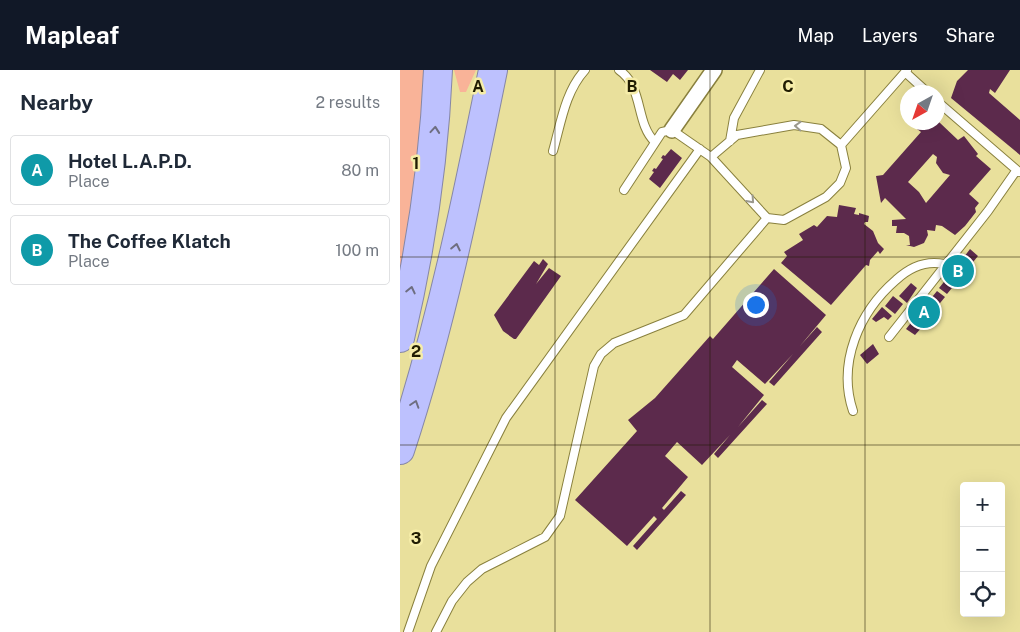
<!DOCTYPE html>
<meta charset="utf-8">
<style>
:root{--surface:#fff;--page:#f6f6f7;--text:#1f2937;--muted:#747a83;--line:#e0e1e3;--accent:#111827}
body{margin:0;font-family:"Public Sans",sans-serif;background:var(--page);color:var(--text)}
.controls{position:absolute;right:15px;bottom:15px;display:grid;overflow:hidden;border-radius:5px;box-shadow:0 5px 20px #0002}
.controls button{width:45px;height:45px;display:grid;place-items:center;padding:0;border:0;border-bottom:1px solid var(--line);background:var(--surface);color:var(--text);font:25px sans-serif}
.compass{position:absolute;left:500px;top:15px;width:45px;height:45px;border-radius:50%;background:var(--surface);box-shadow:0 5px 20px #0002;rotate:220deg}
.you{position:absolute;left:355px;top:234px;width:18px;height:18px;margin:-12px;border:4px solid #fff;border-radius:50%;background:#1a73e8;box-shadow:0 0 0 8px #1a73e833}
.badge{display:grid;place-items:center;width:32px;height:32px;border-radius:50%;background:var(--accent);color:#fff;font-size:16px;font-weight:700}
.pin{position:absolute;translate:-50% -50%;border:2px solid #fff;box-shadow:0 1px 5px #0006}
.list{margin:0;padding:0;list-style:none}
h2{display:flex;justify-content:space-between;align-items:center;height:65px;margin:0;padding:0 20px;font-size:21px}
h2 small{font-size:16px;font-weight:400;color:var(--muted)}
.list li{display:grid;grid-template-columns:32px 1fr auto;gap:15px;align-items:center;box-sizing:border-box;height:70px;margin:0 10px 10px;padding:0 10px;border:1px solid var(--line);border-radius:5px}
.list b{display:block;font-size:19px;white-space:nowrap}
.list p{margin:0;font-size:16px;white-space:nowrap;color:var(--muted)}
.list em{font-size:16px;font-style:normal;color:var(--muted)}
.icon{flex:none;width:28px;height:28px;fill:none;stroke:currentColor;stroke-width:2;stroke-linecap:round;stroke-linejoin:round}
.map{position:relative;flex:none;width:620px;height:562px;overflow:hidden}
header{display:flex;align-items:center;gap:30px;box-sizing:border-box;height:70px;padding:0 25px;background:var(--accent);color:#fff}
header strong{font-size:24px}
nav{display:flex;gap:28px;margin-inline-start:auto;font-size:18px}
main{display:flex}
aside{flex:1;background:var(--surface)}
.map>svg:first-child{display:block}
.green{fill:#f9b398}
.building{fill:#5c2a4c;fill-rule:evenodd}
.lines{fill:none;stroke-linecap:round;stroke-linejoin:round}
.lane-casing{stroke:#89803e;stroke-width:10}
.street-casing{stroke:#89803e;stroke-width:18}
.highway-casing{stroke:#8687a6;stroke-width:30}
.lane{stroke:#fff;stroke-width:8}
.street{stroke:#fff;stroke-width:15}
.highway{stroke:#bdc1fe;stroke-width:28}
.oneway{stroke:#9b998d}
.oneway2{stroke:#6e6e80}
.grid{fill:none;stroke:#201c02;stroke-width:1;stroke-opacity:0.55}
.grid-label{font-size:16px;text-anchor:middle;font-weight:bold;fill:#201c02;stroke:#f6eda9;stroke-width:5;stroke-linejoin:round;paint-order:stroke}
</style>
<header>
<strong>Mapleaf</strong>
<nav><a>Map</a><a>Layers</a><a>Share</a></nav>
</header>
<main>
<aside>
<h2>Nearby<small>2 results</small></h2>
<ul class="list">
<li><span class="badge" style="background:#0f9aa8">A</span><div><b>Hotel L.A.P.D.</b><p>Place</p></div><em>80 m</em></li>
<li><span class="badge" style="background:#0f9aa8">B</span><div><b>The Coffee Klatch</b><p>Place</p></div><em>100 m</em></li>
</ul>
</aside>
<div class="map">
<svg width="620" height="562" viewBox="0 0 620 562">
<rect width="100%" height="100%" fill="#e9e09c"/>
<!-- green -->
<path class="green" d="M 0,0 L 27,0 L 26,31 L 0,224 Z
M 54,0 L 76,0 L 66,22 L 60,22 Z"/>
<!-- building -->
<path class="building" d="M 250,0 L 288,0 L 280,10 L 273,4 L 267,12 Z
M 568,0 L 610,0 L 595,23 L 590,19 L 589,23 L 620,50 L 620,85 L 551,28 L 557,11 Z
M 522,52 L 539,52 L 558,70 L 564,66 L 578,84 L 576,86 L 591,99 L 569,124 L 579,133 L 575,138 L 576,142 L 565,156 L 555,165 L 542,156 L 536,155 L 535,161 L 527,160 L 528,165 L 524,173 L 514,177 L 506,175 L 510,175 L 509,166 L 504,163 L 496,163 L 497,156 L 492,156 L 492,150 L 506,149 L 485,128 L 481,133 L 476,106 L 483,105 L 521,62 L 517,59 ZM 533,84 L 537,87 L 536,93 L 543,103 L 550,105 L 526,133 L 519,122 L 508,112 Z
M 271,79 L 282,88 L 260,118 L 249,109 L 254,102 L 252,101 L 254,98 L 256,99 L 263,89 L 261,88 L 263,85 L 265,86 Z
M 439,135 L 456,138 L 454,144 L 459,145 L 459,143 L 469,146 L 468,152 L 465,152 L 464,154 L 473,161 L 478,173 L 484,179 L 480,184 L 478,181 L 470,190 L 469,196 L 466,195 L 431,235 L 381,193 L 387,186 L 384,182 L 403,170 L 399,164 L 414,155 L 417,157 L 427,146 L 437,147 Z
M 570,179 L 578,186 L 569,197 L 561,191 Z
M 143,189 L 148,194 L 136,214 L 149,198 L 161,206 L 116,269 L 114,269 L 103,261 L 94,245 L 134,191 L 139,195 Z
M 559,192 L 567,200 L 558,211 L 550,206 L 550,203 Z
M 374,199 L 426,245 L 400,276 L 417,257 L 422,262 L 374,316 L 369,312 L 393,284 L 365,314 L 337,290 L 332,297 L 364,325 L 338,357 L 362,330 L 367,334 L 318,388 L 314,384 L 330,365 L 302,395 L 277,372 L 265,386 L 288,407 L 262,438 L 264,440 L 281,421 L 286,425 L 237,480 L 233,476 L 257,449 L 254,446 L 227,476 L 175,430 L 237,361 L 228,350 L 255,328 L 310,266 L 313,269 Z
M 548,207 L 556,213 L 547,224 L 539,218 Z
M 511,213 L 517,218 L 507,233 L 499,226 Z
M 537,221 L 545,227 L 536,238 L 528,232 Z
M 493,226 L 503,234 L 495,244 L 485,236 Z
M 526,234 L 532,240 L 529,244 L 531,246 L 525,254 L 514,245 Z
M 482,237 L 492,246 L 488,250 L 484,247 L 476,252 L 472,249 Z
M 514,249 L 523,256 L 515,265 L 506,259 Z
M 473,274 L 479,284 L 467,294 L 460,285 Z"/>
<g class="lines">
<!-- lane casing -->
<g class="lane-casing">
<path id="lane" d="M 219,0 C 244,17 235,53 255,72
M 505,2 L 527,22
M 538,32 L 619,102
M 330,71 L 334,48 L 360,0
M 441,75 L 507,0
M 153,81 C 161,53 165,22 185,0
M 224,120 L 262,62 L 272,60 L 311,87 L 367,148 L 384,150 L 426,127 L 440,113 L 446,98 L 441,75 L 421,59 L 394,55 L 337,65 L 311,87
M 489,267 L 588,141 L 616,101
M 453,341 C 437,293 459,242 496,210 C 510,197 525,190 544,194
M 8,562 L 31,496 L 106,348 L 300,79
M 36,562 L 52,531 L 67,512 L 82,499 L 145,467 L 160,446 L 194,296 L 201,284 L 214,273 L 284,245 L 367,148"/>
</g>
<!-- street casing -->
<g class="street-casing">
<path id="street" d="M 272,60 L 314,0"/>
</g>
<!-- highway casing -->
<g class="highway-casing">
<path id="highway" d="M 0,268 C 21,179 34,91 38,0
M 0,380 C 41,256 67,128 93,0"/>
</g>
<!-- lane -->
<use href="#lane" class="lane"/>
<!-- street -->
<use href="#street" class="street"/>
<!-- highway -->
<use href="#highway" class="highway"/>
</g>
<!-- one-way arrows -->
<defs><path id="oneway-chevron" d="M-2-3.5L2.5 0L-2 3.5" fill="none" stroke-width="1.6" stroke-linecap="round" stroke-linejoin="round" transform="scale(1.25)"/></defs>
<g class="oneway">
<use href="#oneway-chevron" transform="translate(398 56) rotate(-177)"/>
<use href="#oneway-chevron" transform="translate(351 130) rotate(48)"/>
</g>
<g class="oneway2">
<use href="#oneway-chevron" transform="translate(35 60) rotate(-85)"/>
<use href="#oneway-chevron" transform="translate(56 177) rotate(-78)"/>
<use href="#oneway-chevron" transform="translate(11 220) rotate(-77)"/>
<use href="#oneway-chevron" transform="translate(15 334) rotate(-72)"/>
</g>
<!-- grid -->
<path class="grid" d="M 155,0 L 155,562M 310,0 L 310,562M 465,0 L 465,562M 0,187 L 620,187M 0,375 L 620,375"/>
<g class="grid-label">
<text x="78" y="22">A</text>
<text x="232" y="22">B</text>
<text x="388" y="22">C</text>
<text x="16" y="99">1</text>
<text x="16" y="287">2</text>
<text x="16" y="474">3</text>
</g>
</svg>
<div class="controls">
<button>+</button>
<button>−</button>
<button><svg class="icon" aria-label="locate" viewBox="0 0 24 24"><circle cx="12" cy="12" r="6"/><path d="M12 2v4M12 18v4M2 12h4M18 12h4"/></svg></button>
</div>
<svg class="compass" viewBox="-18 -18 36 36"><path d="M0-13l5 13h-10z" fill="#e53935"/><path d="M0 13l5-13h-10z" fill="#747a83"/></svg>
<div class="you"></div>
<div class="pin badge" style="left:524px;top:242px;background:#0f9aa8">A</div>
<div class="pin badge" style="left:558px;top:201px;background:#0f9aa8">B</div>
</div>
</main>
